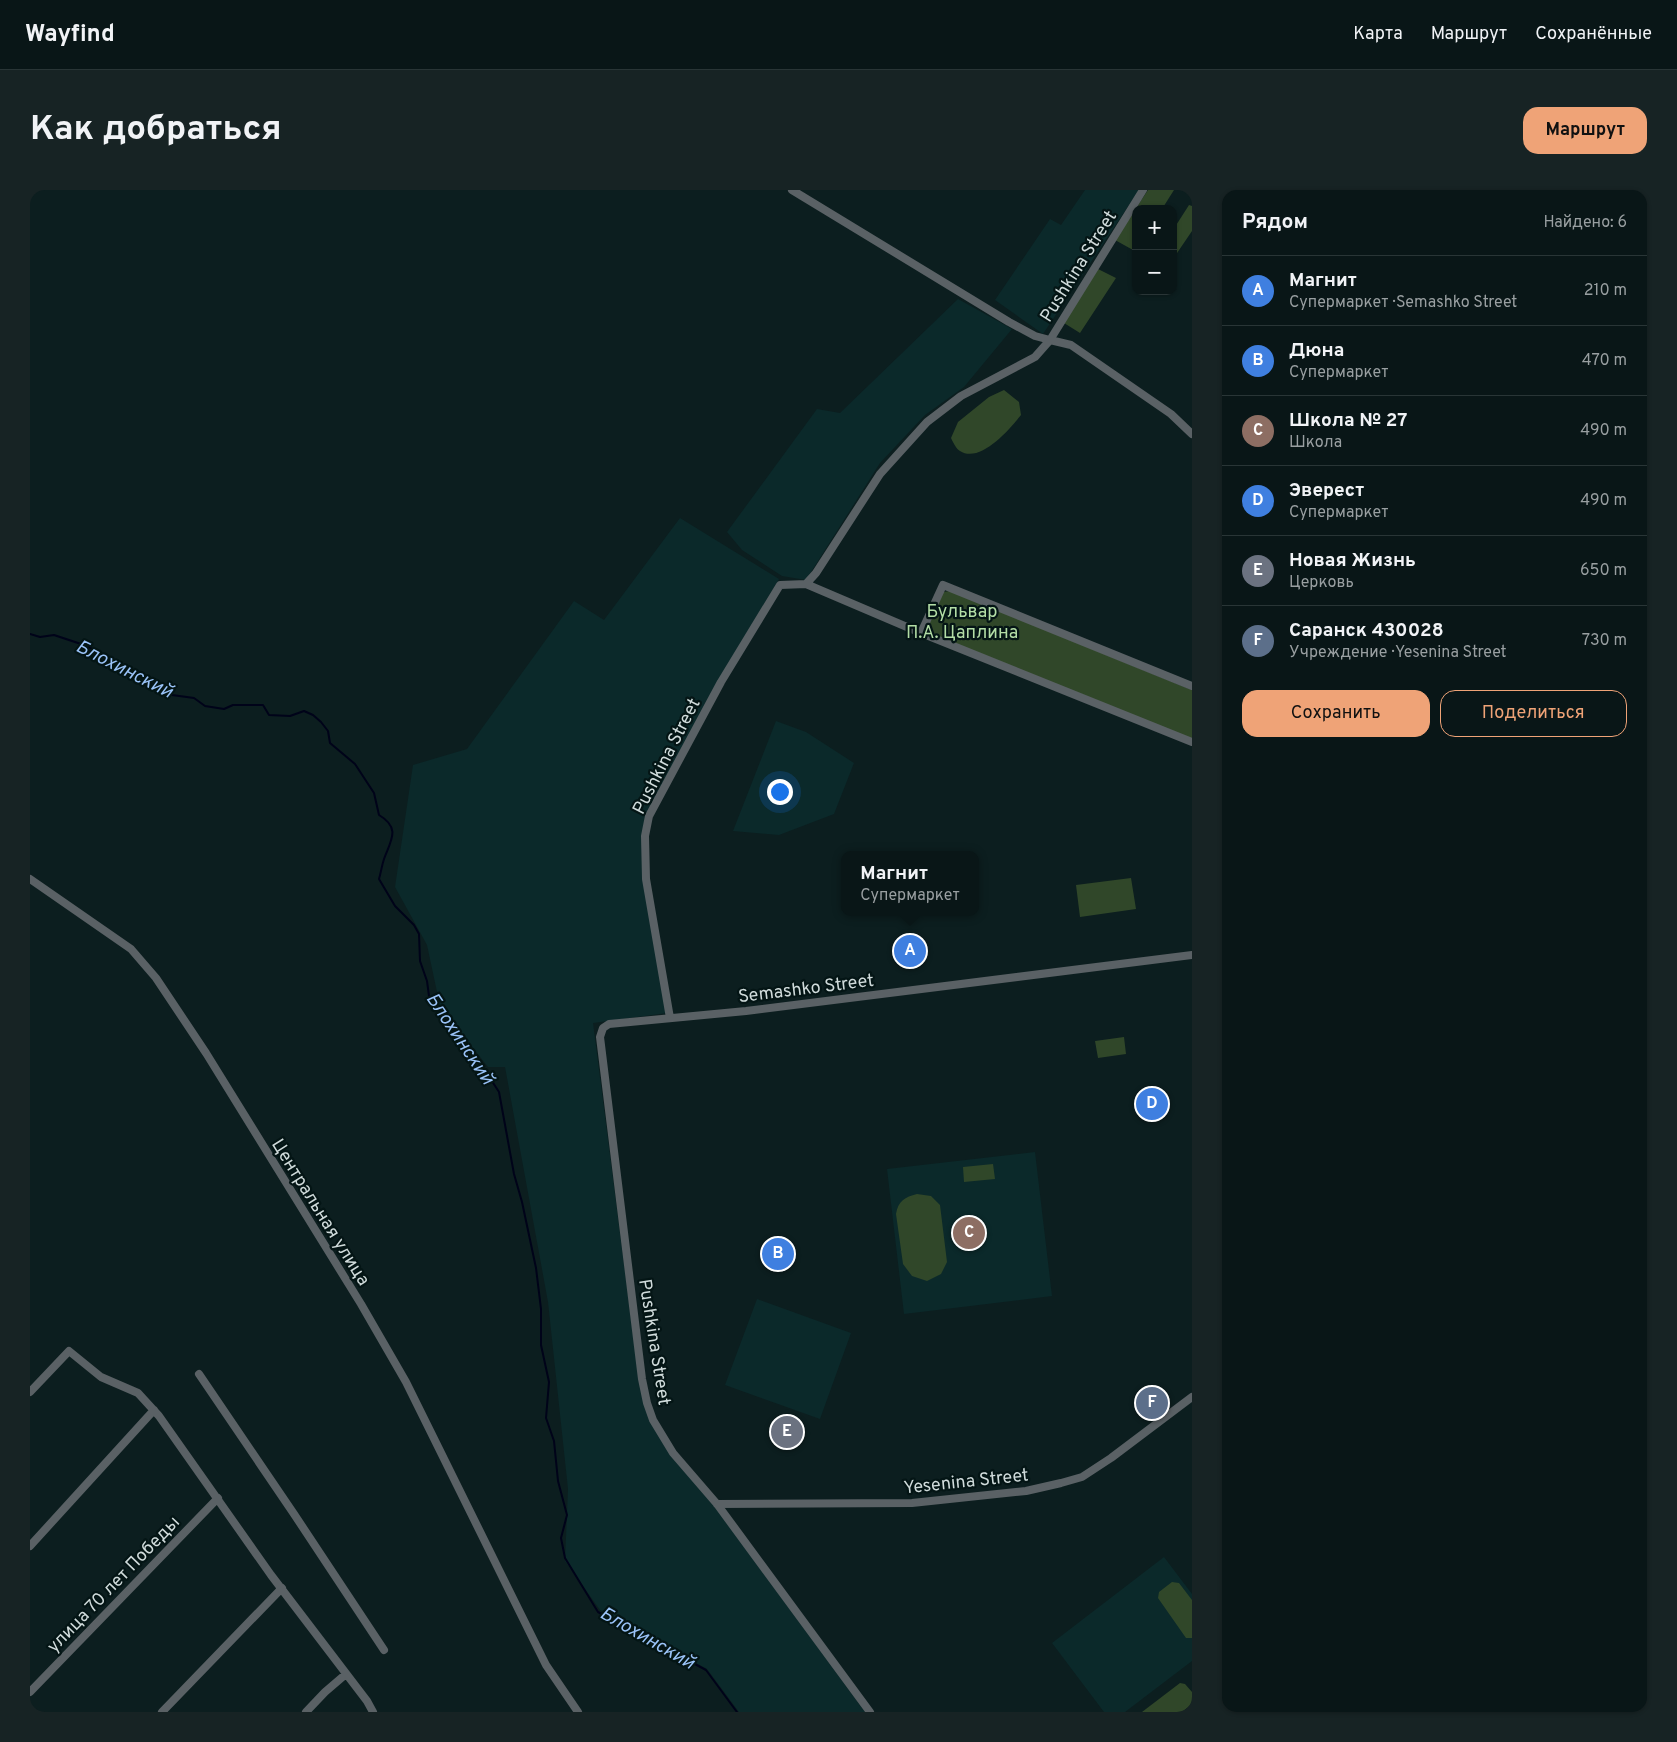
<!DOCTYPE html>
<html lang="ru">
<meta charset="utf-8">
<style>
:root{--surface:#091617;--page:#172324;--text:#f1f3f6;--muted:#999fa1;--line:#293536;--accent:#efa377}
body{margin:0;font-family:Overpass,sans-serif;background:var(--page);color:var(--text)}
.controls{position:absolute;right:15px;top:15px;display:grid;overflow:hidden;border-radius:10px;box-shadow:0 1px 4px #0004}
.controls button{width:45px;height:45px;display:grid;place-items:center;padding:0;border:0;border-bottom:1px solid var(--line);background:var(--surface);color:var(--text);font:25px sans-serif}
.you{position:absolute;left:749px;top:601px;width:18px;height:18px;margin:-12px;border:4px solid #fff;border-radius:50%;background:#1a73e8;box-shadow:0 0 0 8px #1a73e833}
.badge{display:grid;place-items:center;width:32px;height:32px;border-radius:50%;background:var(--accent);color:#fff;font-size:16px;font-weight:700}
.pin{position:absolute;translate:-50% -50%;border:2px solid #fff;box-shadow:0 1px 5px #0006}
.popup{position:absolute;left:811px;top:661px;width:138px;height:65px;box-sizing:border-box;display:grid;place-content:center;border-radius:10px;background:var(--surface);filter:drop-shadow(0 1px 4px #0005);font-size:16px;white-space:nowrap;color:var(--muted)}
.popup b{font-size:19px;color:var(--text)}
.popup::after{content:'';position:absolute;left:50%;top:100%;margin-left:-10px;border:10px solid transparent;border-top-color:var(--surface)}
.list{margin:0;padding:0;list-style:none}
h2{display:flex;justify-content:space-between;align-items:center;height:65px;margin:0;padding:0 20px;font-size:21px}
h2 small{font-size:16px;font-weight:400;color:var(--muted)}
.list li{display:grid;grid-template-columns:32px 1fr auto;gap:15px;align-items:center;box-sizing:border-box;height:70px;padding:0 20px;border-top:1px solid var(--line)}
.list b{display:block;font-size:19px;white-space:nowrap}
.list p{margin:0;font-size:16px;white-space:nowrap;color:var(--muted)}
.list em{font-size:16px;font-style:normal;color:var(--muted)}
.actions{display:flex;gap:10px;padding:15px 20px}
.actions a{flex:1;padding:11px 0;border:1px solid var(--accent);border-radius:15px;text-align:center;font-size:18px;color:var(--accent)}
.actions .main{background:var(--accent);color:#111}
.map{position:relative;flex:none;width:1162px;height:1522px;overflow:hidden;border-radius:15px}
header{display:flex;align-items:center;gap:30px;box-sizing:border-box;height:70px;padding:0 25px;background:var(--surface);border-bottom:1px solid var(--line)}
header strong{font-size:24px}
nav{display:flex;gap:28px;margin-inline-start:auto;font-size:18px}
.intro{display:flex;align-items:center;justify-content:space-between;box-sizing:border-box;height:120px;padding:0 30px}
h1{margin:0;font-size:35px}
.button{padding:12px 22px;border-radius:15px;background:var(--accent);color:#111;font-size:18px;font-weight:700}
main{display:flex;gap:30px;padding:0 30px}
aside{flex:1;background:var(--surface);border-radius:15px;box-shadow:0 1px 4px #0004}
.map>svg:first-child{display:block}
.built{fill:#0b292a}
.green{fill:#304729}
.lines{fill:none;stroke-linecap:round;stroke-linejoin:round}
.stream{stroke:#000319;stroke-width:2}
.minor{stroke:#5a6165;stroke-width:8}
.labels{text-anchor:middle;stroke-width:4.5;stroke-linejoin:round;paint-order:stroke}
.street-label{font-size:18px;fill:#d0dbdb;stroke:#041515}
.park-label{font-size:18px;fill:#b3dea6;stroke:#041515}
.water-label{font-size:19px;font-style:italic;fill:#9ac3f8;stroke:#041515}
</style>
<header>
<strong>Wayfind</strong>
<nav><a>Карта</a><a>Маршрут</a><a>Сохранённые</a></nav>
</header>
<div class="intro"><h1>Как добраться</h1><a class="button">Маршрут</a></div>
<main>
<div class="map">
<svg width="1162" height="1522" viewBox="0 0 1162 1522">
<rect width="100%" height="100%" fill="#0c1e1f"/>
<!-- built -->
<path class="built" d="M 1055,0 L 1109,0 L 1013,144 L 965,110 L 1020,29 L 1031,35 Z
M 928,109 L 982,139 L 934,197 L 895,225 L 850,273 L 776,390 L 752,386 L 712,360 L 697,342 L 787,219 L 810,223 Z
M 650,328 L 749,389 L 688,491 L 634,594 L 614,647 L 637,823 L 563,833 L 609,1191 L 622,1233 L 685,1317 L 835,1522 L 709,1522 L 677,1479 L 570,1420 L 535,1371 L 538,1299 L 518,1112 L 475,877 L 458,877 L 410,816 L 397,755 L 365,697 L 383,575 L 437,559 L 544,411 L 574,430 Z
M 746,531 L 776,542 L 824,573 L 804,624 L 749,645 L 703,641 Z
M 1005,962 L 1022,1106 L 874,1124 L 857,979 Z
M 727,1109 L 821,1143 L 790,1229 L 695,1195 Z
M 1134,1367 L 1162,1404 L 1162,1471 L 1095,1522 L 1074,1522 L 1022,1453 Z"/>
<!-- green -->
<path class="green" d="M 1118,0 L 1144,0 L 1132,19 L 1106,19 L 1106,57 L 1103,60 L 1085,50 Z
M 1159,15 L 1162,16 L 1162,41 L 1143,69 L 1143,40 Z
M 1068,79 L 1086,88 L 1050,143 L 1034,133 Z
M 974,200 L 989,212 L 991,225 C 980,239 950,274 930,261 C 926,259 923,252 921,248 L 928,232 L 959,207 Z
M 920,401 L 1162,500 L 1162,549 L 899,443 L 897,438 L 913,402 Z
M 1101,688 L 1106,719 L 1050,727 L 1046,695 Z
M 1094,847 L 1096,864 L 1068,868 L 1065,851 Z
M 963,974 L 965,989 L 934,992 L 933,977 Z
M 887,1004 L 901,1006 L 910,1015 L 917,1072 L 911,1084 L 897,1091 L 882,1086 L 873,1074 L 866,1024 C 868,1011 875,1007 887,1004 Z
M 1142,1392 L 1149,1393 L 1162,1410 L 1162,1448 L 1156,1448 L 1128,1408 L 1129,1402 Z
M 1150,1493 L 1155,1494 L 1162,1502 L 1162,1514 L 1152,1522 L 1112,1522 Z"/>
<g class="lines">
<!-- stream -->
<path class="stream" d="M 0,444 L 10,447 L 24,445 L 57,456 L 105,483 L 119,493 L 135,498 L 142,505 L 164,508 L 175,516 L 194,519 L 203,515 L 233,515 L 239,525 L 260,526 L 274,521 L 283,525 L 291,532 L 298,541 L 300,553 L 325,574 L 344,603 L 349,625 C 371,638 361,650 354,669 C 352,675 351,682 349,689 L 365,716 L 384,735 L 389,744 L 390,771 L 397,791 L 399,806 L 430,850 L 458,885 L 469,902 L 484,984 L 492,1012 L 506,1078 L 511,1119 L 511,1155 L 519,1192 L 516,1228 L 524,1251 L 528,1291 L 537,1325 L 531,1348 L 535,1368 L 568,1422 L 676,1480 L 707,1522"/>
<!-- minor -->
<path class="minor" d="M 762,0 L 979,132 L 1005,146 L 1020,150 L 1005,167 L 931,206 L 897,232 L 850,284 L 786,383 L 776,394
M 1113,0 L 1020,150 L 1041,155 L 1141,224 L 1162,244
M 1162,496 L 913,395 L 891,443 L 1162,552
M 0,689 L 101,759 L 126,788 L 176,863 L 331,1114 L 376,1192 L 516,1475 L 548,1522
M 640,828 L 616,689 L 615,646 L 619,626 L 691,492 L 750,395 L 776,394 L 891,443
M 169,1184 L 264,1324 L 354,1460
M 0,1202 L 39,1161 L 71,1187 L 108,1203 L 129,1226 L 241,1385 L 337,1511 L 343,1522
M 687,1314 L 882,1313 L 996,1301 L 1031,1293 L 1052,1287 L 1081,1268 L 1162,1207
M 0,1356 L 124,1220
M 0,1502 L 188,1308
M 132,1522 L 252,1398
M 276,1522 L 295,1502 L 316,1484
M 840,1522 L 687,1314 L 643,1263 L 623,1230 L 617,1213 L 612,1189 L 570,847 L 573,838 L 579,834 L 716,821 L 1162,765"/>
</g>
<g class="labels">
<!-- street labels -->
<g class="street-label">
<text transform="translate(1048 76) rotate(-58)" y="6">Pushkina Street</text>
<text transform="translate(636 566) rotate(-63)" y="6">Pushkina Street</text>
<text transform="translate(776 798) rotate(-7)" y="6">Semashko Street</text>
<text transform="translate(291 1022) rotate(58)" y="6">Центральная улица</text>
<text transform="translate(625 1152) rotate(81)" y="6">Pushkina Street</text>
<text transform="translate(936 1291) rotate(-6)" y="6">Yesenina Street</text>
<text transform="translate(83 1394) rotate(-46)" y="6">улица 70 лет Победы</text>
</g>
<!-- park labels -->
<g class="park-label">
<text x="932" y="427">Бульвар<tspan x="932" dy="21">П.А. Цаплина</tspan></text>
</g>
<!-- water labels -->
<g class="water-label">
<text transform="translate(95 478) rotate(27)" y="7">Блохинский</text>
<text transform="translate(431 848) rotate(56)" y="7">Блохинский</text>
<text transform="translate(618 1447) rotate(30)" y="7">Блохинский</text>
</g>
</g>
</svg>
<div class="controls">
<button>+</button>
<button>−</button>
</div>
<div class="you"></div>
<div class="pin badge" style="left:880px;top:761px;background:#3f7fe0">A</div>
<div class="popup"><b>Магнит</b>Супермаркет</div>
<div class="pin badge" style="left:748px;top:1064px;background:#3f7fe0">B</div>
<div class="pin badge" style="left:939px;top:1043px;background:#8d6e63">C</div>
<div class="pin badge" style="left:1122px;top:914px;background:#3f7fe0">D</div>
<div class="pin badge" style="left:757px;top:1242px;background:#6b7280">E</div>
<div class="pin badge" style="left:1122px;top:1213px;background:#5c6f8a">F</div>
</div>
<aside>
<h2>Рядом<small>Найдено: 6</small></h2>
<ul class="list">
<li><span class="badge" style="background:#3f7fe0">A</span><div><b>Магнит</b><p>Супермаркет · Semashko Street</p></div><em>210 m</em></li>
<li><span class="badge" style="background:#3f7fe0">B</span><div><b>Дюна</b><p>Супермаркет</p></div><em>470 m</em></li>
<li><span class="badge" style="background:#8d6e63">C</span><div><b>Школа № 27</b><p>Школа</p></div><em>490 m</em></li>
<li><span class="badge" style="background:#3f7fe0">D</span><div><b>Эверест</b><p>Супермаркет</p></div><em>490 m</em></li>
<li><span class="badge" style="background:#6b7280">E</span><div><b>Новая Жизнь</b><p>Церковь</p></div><em>650 m</em></li>
<li><span class="badge" style="background:#5c6f8a">F</span><div><b>Саранск 430028</b><p>Учреждение · Yesenina Street</p></div><em>730 m</em></li>
</ul>
<div class="actions"><a class="main">Сохранить</a><a>Поделиться</a></div>
</aside>
</main>
